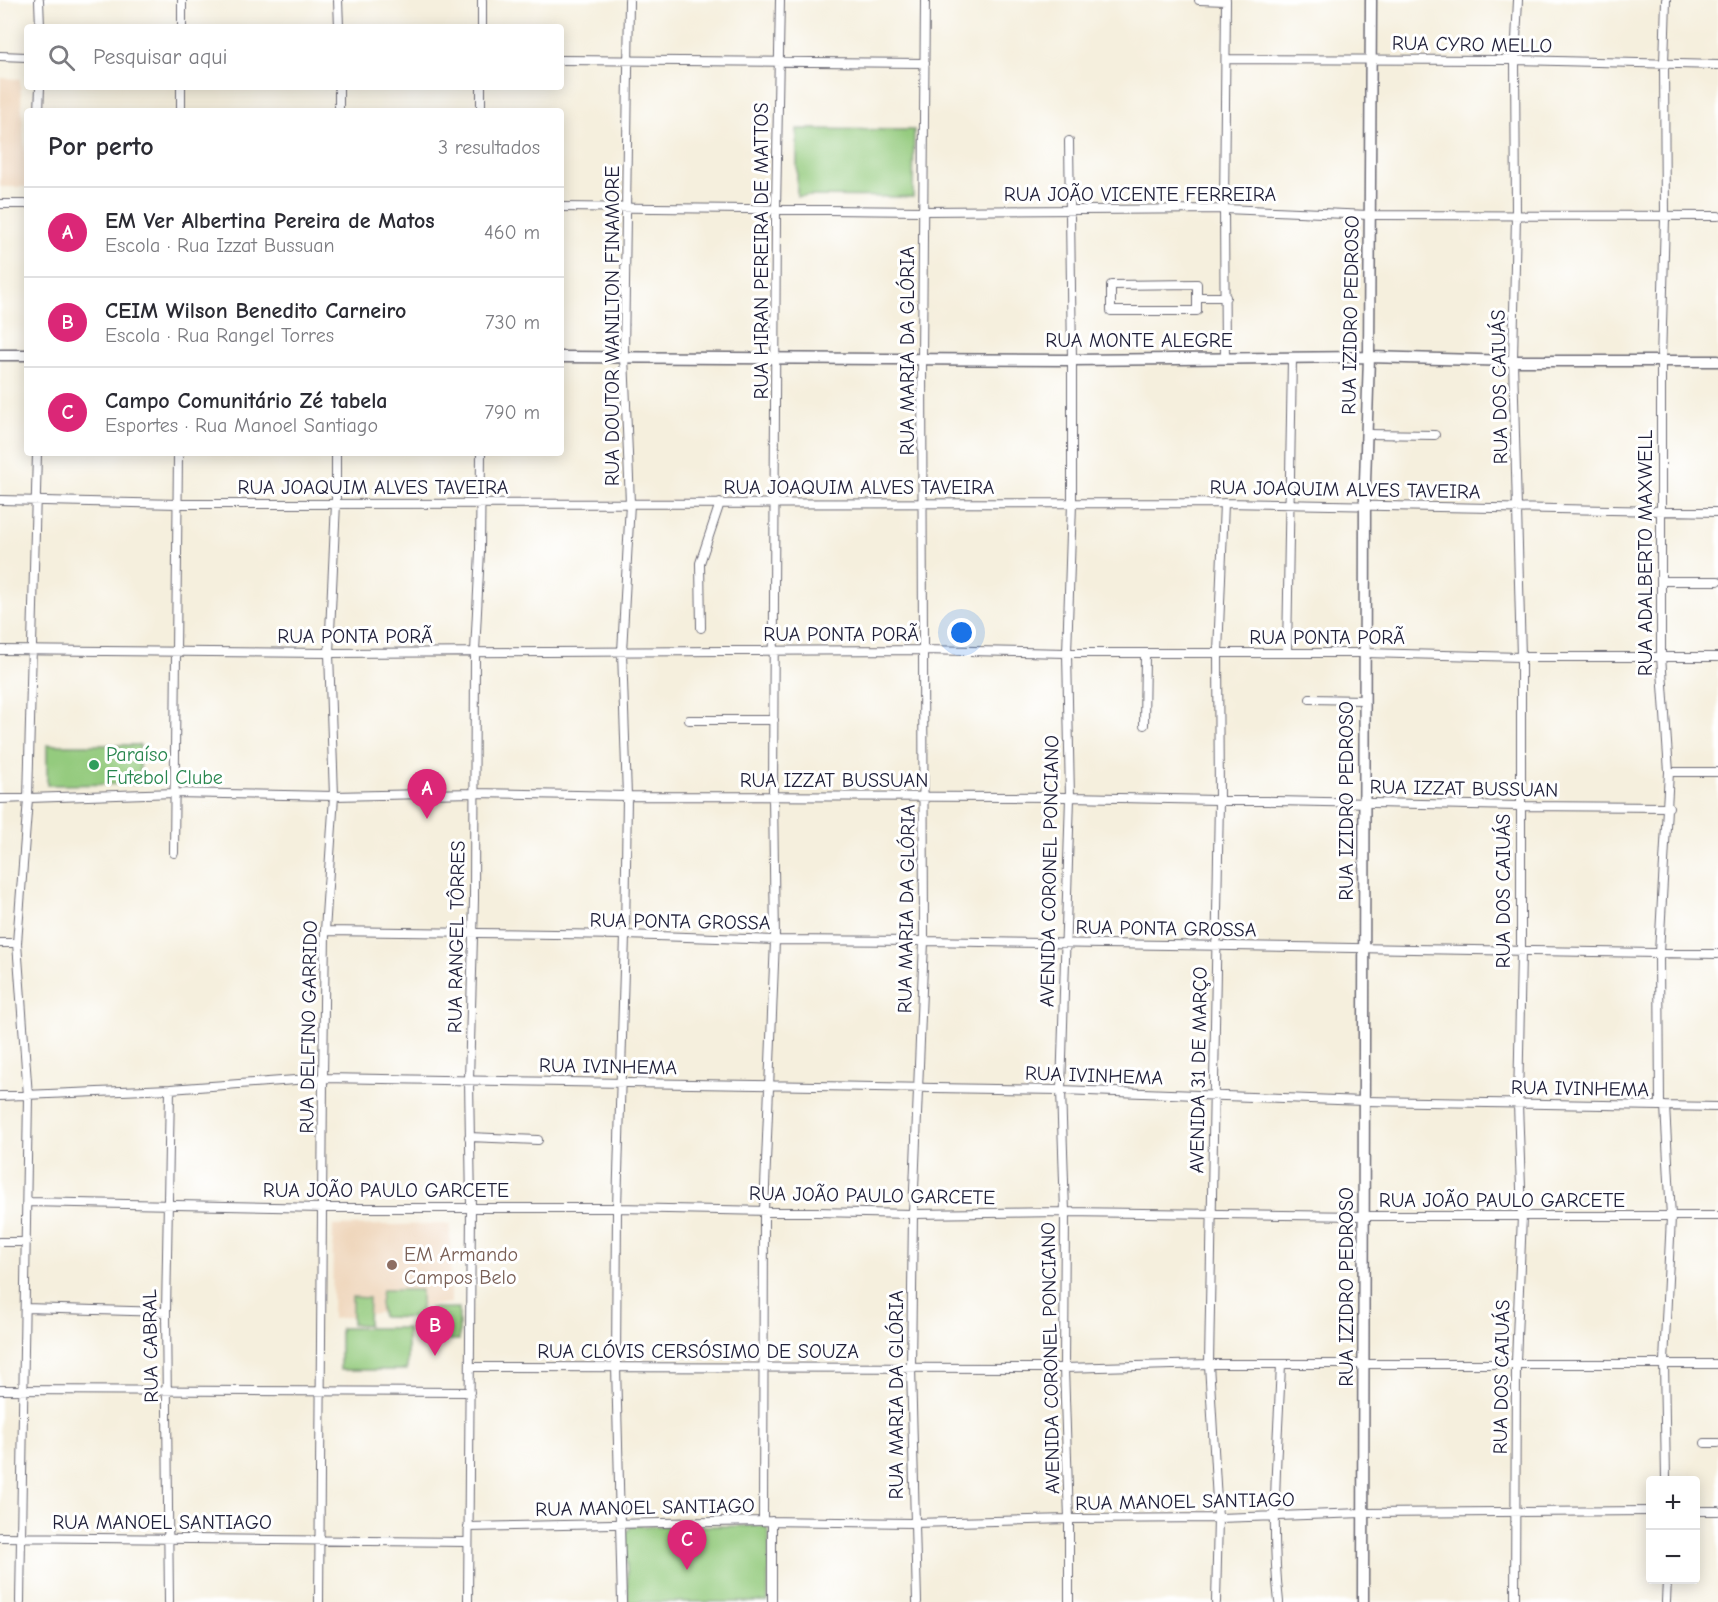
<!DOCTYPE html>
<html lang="pt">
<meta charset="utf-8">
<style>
:root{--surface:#fff;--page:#f7f7f7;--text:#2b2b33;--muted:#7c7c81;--line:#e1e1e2;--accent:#db2777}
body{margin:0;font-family:"Comic Neue",sans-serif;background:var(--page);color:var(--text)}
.controls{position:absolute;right:18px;bottom:18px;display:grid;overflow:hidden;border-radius:6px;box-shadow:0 3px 15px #0003}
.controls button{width:54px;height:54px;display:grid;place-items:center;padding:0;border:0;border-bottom:2px solid var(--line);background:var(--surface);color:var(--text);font:30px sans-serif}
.you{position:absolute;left:962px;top:633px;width:21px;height:21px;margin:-15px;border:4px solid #fff;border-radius:50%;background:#1a73e8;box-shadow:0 0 0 9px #1a73e833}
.badge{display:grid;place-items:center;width:39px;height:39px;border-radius:50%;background:var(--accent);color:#fff;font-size:20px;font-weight:700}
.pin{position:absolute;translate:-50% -50px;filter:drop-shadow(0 2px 3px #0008)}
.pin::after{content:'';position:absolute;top:32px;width:21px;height:18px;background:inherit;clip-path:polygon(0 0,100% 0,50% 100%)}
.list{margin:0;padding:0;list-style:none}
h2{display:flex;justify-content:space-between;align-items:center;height:78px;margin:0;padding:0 24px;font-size:26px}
h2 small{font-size:20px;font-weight:400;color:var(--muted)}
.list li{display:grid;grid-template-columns:39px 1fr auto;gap:18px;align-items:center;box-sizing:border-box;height:90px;padding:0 24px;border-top:2px solid var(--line)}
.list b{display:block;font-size:22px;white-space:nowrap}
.list p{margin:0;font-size:20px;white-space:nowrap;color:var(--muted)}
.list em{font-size:20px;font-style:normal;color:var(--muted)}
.icon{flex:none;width:33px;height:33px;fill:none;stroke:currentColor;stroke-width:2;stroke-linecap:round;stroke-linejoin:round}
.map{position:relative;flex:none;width:1718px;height:1602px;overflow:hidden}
.search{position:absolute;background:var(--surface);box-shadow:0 3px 15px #0003;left:24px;top:24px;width:540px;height:66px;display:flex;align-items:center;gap:15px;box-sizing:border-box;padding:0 21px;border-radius:6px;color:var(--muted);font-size:22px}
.panel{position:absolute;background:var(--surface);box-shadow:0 3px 15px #0003;left:24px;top:108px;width:540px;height:348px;border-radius:6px}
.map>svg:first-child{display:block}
.built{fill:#efd6bb}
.park{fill:#94cb7e;stroke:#5b765c;stroke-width:1.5}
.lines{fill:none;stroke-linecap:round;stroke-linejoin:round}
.street-casing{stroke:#6c6a74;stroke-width:10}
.secondary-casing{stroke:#6c6a74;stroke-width:13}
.street{stroke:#fff;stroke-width:8}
.secondary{stroke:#fff;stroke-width:10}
.leisure-dot{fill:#2e9e5b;stroke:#fff;stroke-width:2}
.education-dot{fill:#8d6e63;stroke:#fff;stroke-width:2}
.labels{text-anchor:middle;stroke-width:6;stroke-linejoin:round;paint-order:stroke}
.street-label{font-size:20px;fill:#22223b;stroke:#fff}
.leisure-label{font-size:20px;fill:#27864d;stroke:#fff;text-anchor:start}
.education-label{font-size:20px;fill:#785e54;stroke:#fff;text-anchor:start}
</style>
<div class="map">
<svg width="1718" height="1602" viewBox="0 0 1718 1602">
<rect width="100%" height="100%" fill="#fff"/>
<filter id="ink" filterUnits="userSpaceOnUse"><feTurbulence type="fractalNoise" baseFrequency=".0167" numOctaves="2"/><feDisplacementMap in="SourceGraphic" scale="12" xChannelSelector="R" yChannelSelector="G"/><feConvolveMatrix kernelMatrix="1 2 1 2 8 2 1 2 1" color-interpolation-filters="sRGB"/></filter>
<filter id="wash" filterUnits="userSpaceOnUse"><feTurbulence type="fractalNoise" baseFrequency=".008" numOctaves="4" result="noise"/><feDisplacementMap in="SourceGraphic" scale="24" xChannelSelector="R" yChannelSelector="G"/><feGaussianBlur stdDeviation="1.35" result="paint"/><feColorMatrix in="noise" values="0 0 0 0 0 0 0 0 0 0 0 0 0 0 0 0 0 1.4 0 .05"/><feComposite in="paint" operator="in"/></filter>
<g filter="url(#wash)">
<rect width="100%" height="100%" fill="#f5efdd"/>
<!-- built -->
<path class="built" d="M 0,78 L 20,79 L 27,187 L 0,187 Z
M 450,1224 L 451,1303 L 332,1319 L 333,1226 Z"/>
<!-- park -->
<path class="park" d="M 797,129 L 914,130 L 913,197 L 797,196 Z
M 47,745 L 140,745 L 140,784 L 47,785 Z
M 382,1290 L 421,1290 L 421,1318 L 382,1317 L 380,1303 Z
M 352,1297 L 369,1298 L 368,1325 L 352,1324 Z
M 430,1308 L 459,1308 L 459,1340 L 430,1339 Z
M 340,1328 L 407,1328 L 407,1370 L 340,1370 Z
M 636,1526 L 766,1526 L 769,1532 L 768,1602 L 628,1602 L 626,1533 L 631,1527 Z"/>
</g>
<g filter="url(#ink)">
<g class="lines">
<!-- street casing -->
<g class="street-casing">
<path id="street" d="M 39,0 L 40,27
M 338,0 L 339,27
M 1199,0 L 1226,1
M 182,27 L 182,0
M 482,27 L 482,0
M 0,56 L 27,57
M 1226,59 L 1515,60 L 1718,65
M 561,60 L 925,63
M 39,111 L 40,87
M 181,111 L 181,87
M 339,111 L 339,87
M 481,111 L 481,87
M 1069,141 L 1072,360 L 1072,503 L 1067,653 L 1070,797 L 1061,1090 L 1065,1212 L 1064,1368 L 1069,1519 L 1069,1602
M 0,204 L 27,204
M 561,207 L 924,211 L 1224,209 L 1369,215 L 1718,216
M 1197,284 L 1197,311 L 1111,311 L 1111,285 Z
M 1197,297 L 1226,297
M 1225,358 L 1224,209 L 1226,0
M 1366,434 L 1435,435
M 0,500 L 178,504 L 1224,503 L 1718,512
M 1661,581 L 1718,581
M 701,628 L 700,563 L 720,503
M 0,650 L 329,653 L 923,650 L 1067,653 L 1365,653 L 1521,657 L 1718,657
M 1287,653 L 1292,358
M 1310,699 L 1364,700
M 689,720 L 774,720
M 1144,725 L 1145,654
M 1669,772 L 1718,772
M 0,799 L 175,793 L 334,796 L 474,793 L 627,796 L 1070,797 L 1520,806 L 1669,807
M 174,853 L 178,453
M 325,931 L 625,935 L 775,940 L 924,941 L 1718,954
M 0,943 L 17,943
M 0,1096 L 170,1089 L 323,1078 L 1061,1090 L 1364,1101 L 1718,1107
M 1660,1106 L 1659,953 L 1669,772 L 1661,656 L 1661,361 L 1665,218 L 1664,64 L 1666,0
M 1665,1106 L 1671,1217 L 1664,1362 L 1666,1480
M 469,1137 L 538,1140
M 27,1202 L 323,1208 L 617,1208 L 913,1214 L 1065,1212 L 1364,1216 L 1718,1216
M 0,1242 L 26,1242
M 25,1308 L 166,1312
M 470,1367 L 1064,1368 L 1209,1364 L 1718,1364
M 0,1390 L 470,1392
M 1705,1443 L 1718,1443
M 1696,1511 L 1718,1511
M 763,1521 L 764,1211 L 775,940 L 773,796 L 776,209 L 780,0
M 468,1527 L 763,1521 L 913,1523 L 1069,1519 L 1218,1518 L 1363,1513 L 1650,1511
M 0,1537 L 467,1542
M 20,1602 L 28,1096 L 17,943 L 28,799 L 37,453
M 169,1602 L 166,1312 L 170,1089
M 319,1602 L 323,1078 L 325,931 L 334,796 L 329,653 L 336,503 L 336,453
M 468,1602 L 471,1207 L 469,1080 L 474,900 L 475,652 L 480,551 L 481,453
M 622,1602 L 616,1366 L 617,1208 L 625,935 L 627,796 L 622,652 L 630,503 L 624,356 L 629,0
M 772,1602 L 772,1521
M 917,1602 L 911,1367 L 913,1214 L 924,941 L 922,357 L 925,0
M 1216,1602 L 1218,1518 L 1209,1364 L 1219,800 L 1218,653 L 1224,503
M 1279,1602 C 1270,1524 1278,1443 1281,1364
M 1515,1602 L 1516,1362 L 1522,1216 L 1518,1104 L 1521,952 L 1521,657 L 1513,361 L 1516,215 L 1515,60 L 1518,0
M 1666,1602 L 1667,1580"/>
</g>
<!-- secondary casing -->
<g class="secondary-casing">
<path id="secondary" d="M 0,355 L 27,355
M 561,357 L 1072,360 L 1369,357 L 1513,361 L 1718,361
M 1363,1602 L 1365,482 L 1369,357 L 1371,0"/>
</g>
<!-- street -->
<use href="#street" class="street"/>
<!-- secondary -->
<use href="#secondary" class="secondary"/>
</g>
</g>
<!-- markers -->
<circle class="leisure-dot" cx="94" cy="765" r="6"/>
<circle class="education-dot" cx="392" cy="1265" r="6"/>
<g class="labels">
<!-- street labels -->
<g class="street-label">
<text transform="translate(1472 44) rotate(1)" y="7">RUA CYRO MELLO</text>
<text x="1140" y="201">RUA JOÃO VICENTE FERREIRA</text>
<text transform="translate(761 251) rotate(-90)" y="7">RUA HIRAN PEREIRA DE MATTOS</text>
<text transform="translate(1350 315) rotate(-89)" y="7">RUA IZIDRO PEDROSO</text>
<text transform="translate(612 326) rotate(-90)" y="7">RUA DOUTOR WANILTON FINAMORE</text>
<text x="1139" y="347">RUA MONTE ALEGRE</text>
<text transform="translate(907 351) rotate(-90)" y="7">RUA MARIA DA GLÓRIA</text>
<text transform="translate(1499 387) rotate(-91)" y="7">RUA DOS CAIUÁS</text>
<text x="373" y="494">RUA JOAQUIM ALVES TAVEIRA</text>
<text x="859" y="494">RUA JOAQUIM ALVES TAVEIRA</text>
<text transform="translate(1345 489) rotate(1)" y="7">RUA JOAQUIM ALVES TAVEIRA</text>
<text transform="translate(1645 553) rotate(-90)" y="7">RUA ADALBERTO MAXWELL</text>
<text x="841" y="641">RUA PONTA PORÃ</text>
<text x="355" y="643">RUA PONTA PORÃ</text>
<text x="1327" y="644">RUA PONTA PORÃ</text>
<text x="834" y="787">RUA IZZAT BUSSUAN</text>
<text transform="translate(1464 788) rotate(1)" y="7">RUA IZZAT BUSSUAN</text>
<text transform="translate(1346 801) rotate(-90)" y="7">RUA IZIDRO PEDROSO</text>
<text transform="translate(1049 871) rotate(-89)" y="7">AVENIDA CORONEL PONCIANO</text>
<text transform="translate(1503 891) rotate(-90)" y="7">RUA DOS CAIUÁS</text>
<text transform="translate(906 909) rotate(-89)" y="7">RUA MARIA DA GLÓRIA</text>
<text transform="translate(680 921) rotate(1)" y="7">RUA PONTA GROSSA</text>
<text transform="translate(1166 928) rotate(1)" y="7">RUA PONTA GROSSA</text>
<text transform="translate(456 937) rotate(-89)" y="7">RUA RANGEL TÔRRES</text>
<text transform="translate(308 1027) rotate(-89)" y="7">RUA DELFINO GARRIDO</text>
<text transform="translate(608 1066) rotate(1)" y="7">RUA IVINHEMA</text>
<text transform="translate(1198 1070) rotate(-89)" y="7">AVENIDA 31 DE MARÇO</text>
<text transform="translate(1094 1075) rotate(2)" y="7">RUA IVINHEMA</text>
<text transform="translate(1580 1088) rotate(1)" y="7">RUA IVINHEMA</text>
<text x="386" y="1197">RUA JOÃO PAULO GARCETE</text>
<text transform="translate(872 1195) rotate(1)" y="7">RUA JOÃO PAULO GARCETE</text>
<text x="1502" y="1207">RUA JOÃO PAULO GARCETE</text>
<text transform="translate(1346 1287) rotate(-90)" y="7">RUA IZIDRO PEDROSO</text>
<text transform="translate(150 1346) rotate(-91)" y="7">RUA CABRAL</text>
<text x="698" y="1358">RUA CLÓVIS CERSÓSIMO DE SOUZA</text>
<text transform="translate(1050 1358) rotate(-91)" y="7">AVENIDA CORONEL PONCIANO</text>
<text transform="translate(1501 1377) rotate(-89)" y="7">RUA DOS CAIUÁS</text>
<text transform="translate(896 1395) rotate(-90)" y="7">RUA MARIA DA GLÓRIA</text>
<text transform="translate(1185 1501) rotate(-1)" y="7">RUA MANOEL SANTIAGO</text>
<text transform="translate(645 1507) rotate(-1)" y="7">RUA MANOEL SANTIAGO</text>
<text x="162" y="1529">RUA MANOEL SANTIAGO</text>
</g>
<!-- leisure labels -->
<g class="leisure-label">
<text x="106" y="761">Paraíso<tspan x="106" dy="23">Futebol Clube</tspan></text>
</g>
<!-- education labels -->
<g class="education-label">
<text x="404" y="1261">EM Armando<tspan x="404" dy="23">Campos Belo</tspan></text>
</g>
</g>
</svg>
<div class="controls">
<button>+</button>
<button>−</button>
</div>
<div class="you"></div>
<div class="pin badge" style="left:427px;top:819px">A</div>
<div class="pin badge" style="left:435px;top:1356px">B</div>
<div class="pin badge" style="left:687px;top:1570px">C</div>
<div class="search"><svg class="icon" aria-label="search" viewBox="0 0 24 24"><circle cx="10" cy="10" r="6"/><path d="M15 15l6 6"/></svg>Pesquisar aqui</div>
<section class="panel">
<h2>Por perto<small>3 resultados</small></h2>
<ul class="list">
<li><span class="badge">A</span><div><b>EM Ver Albertina Pereira de Matos</b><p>Escola · Rua Izzat Bussuan</p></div><em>460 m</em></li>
<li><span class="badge">B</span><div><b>CEIM Wilson Benedito Carneiro</b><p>Escola · Rua Rangel Torres</p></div><em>730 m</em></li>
<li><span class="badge">C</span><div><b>Campo Comunitário Zé tabela</b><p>Esportes · Rua Manoel Santiago</p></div><em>790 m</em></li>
</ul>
</section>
</div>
